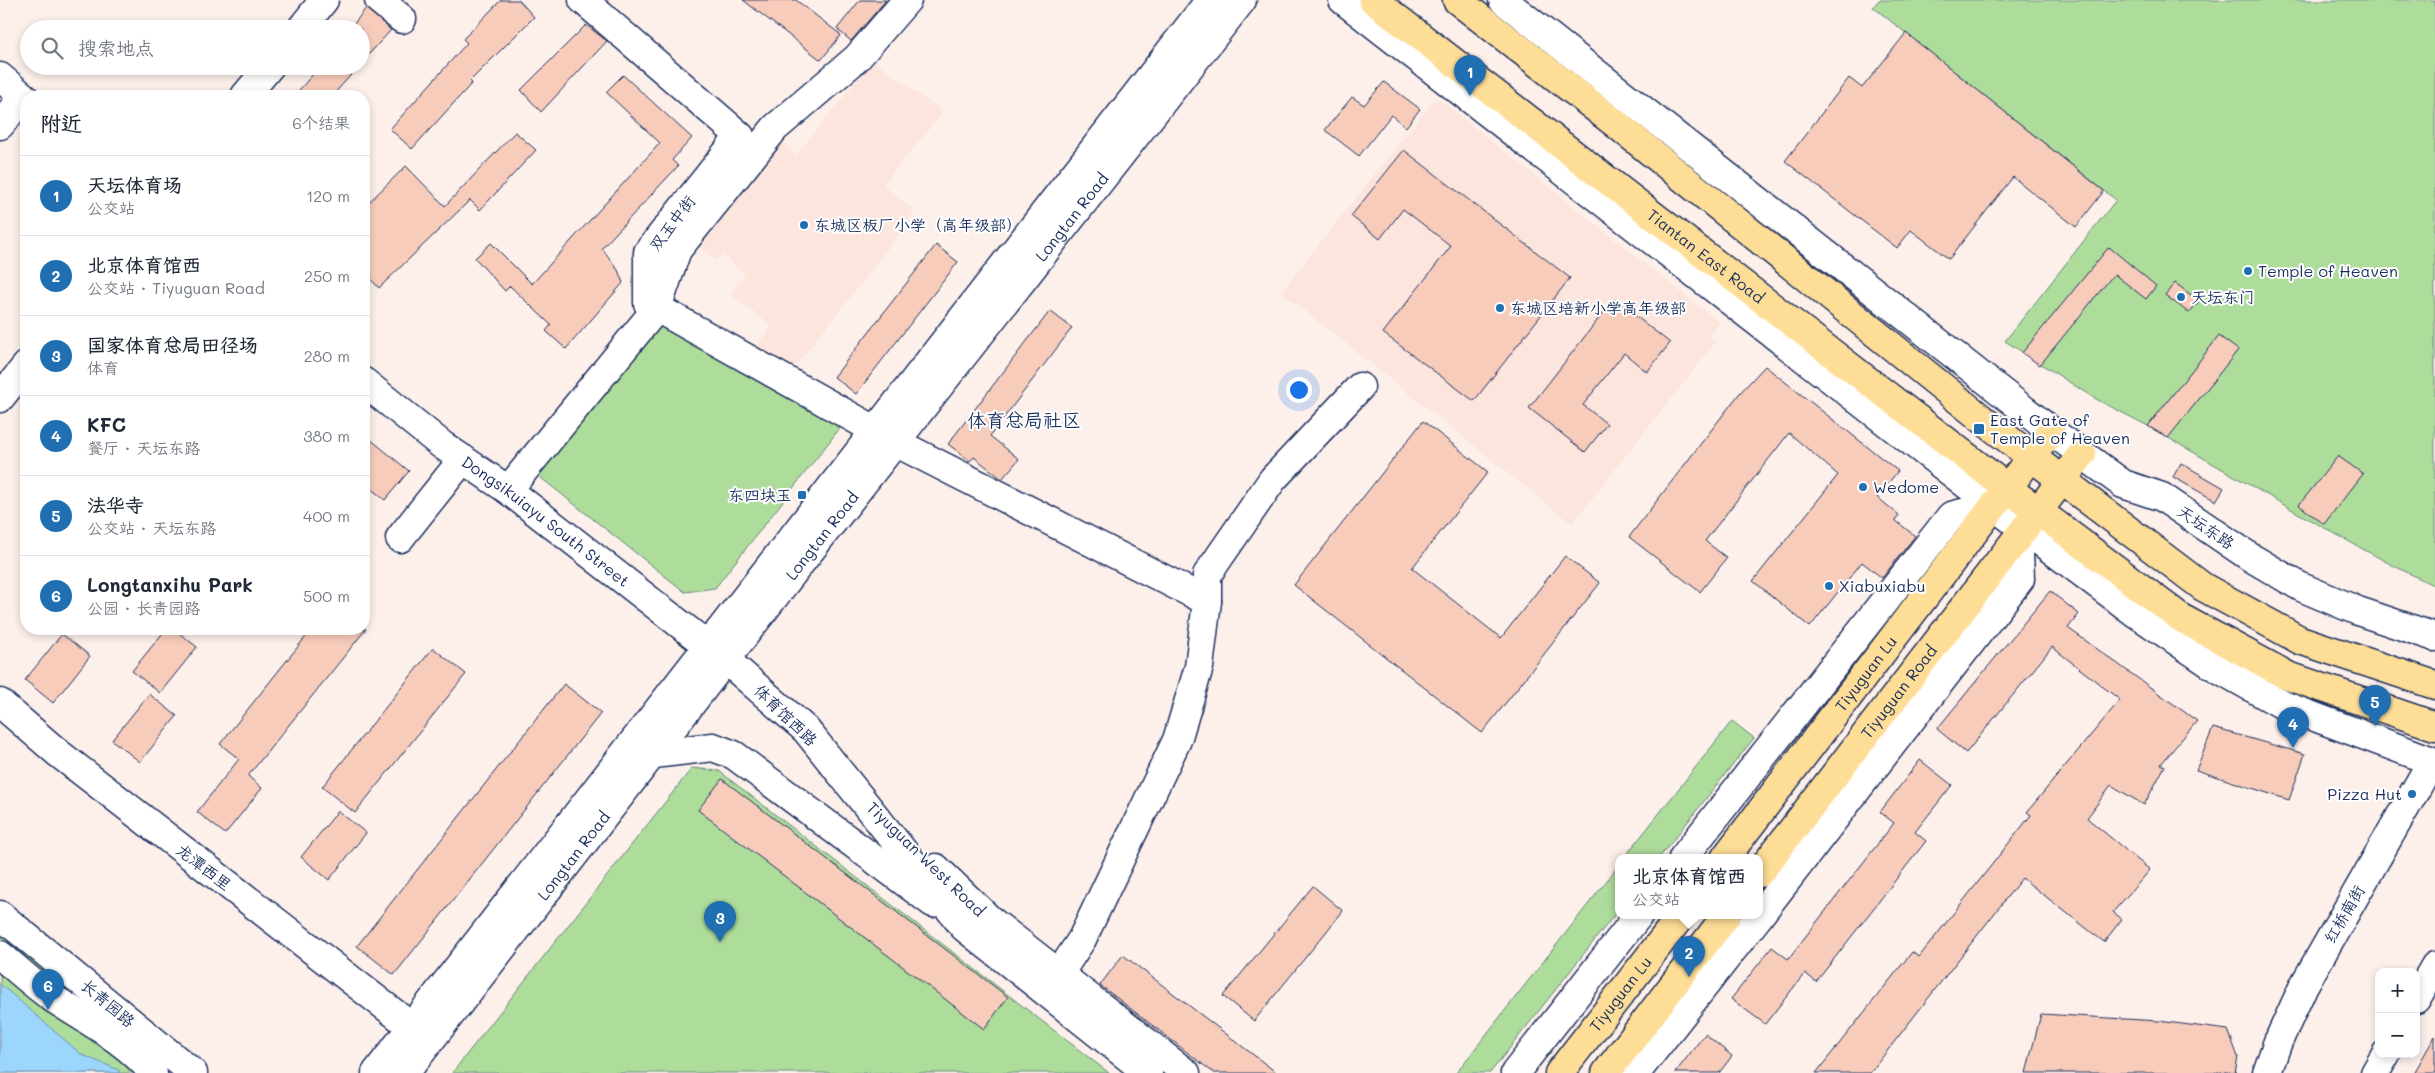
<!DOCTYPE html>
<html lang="zh">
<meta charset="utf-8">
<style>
:root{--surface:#fff;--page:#f6f6f7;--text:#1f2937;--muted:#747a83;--line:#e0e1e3;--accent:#1f6fb2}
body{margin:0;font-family:Mali,"LXGW WenKai TC",sans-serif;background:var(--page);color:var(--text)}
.controls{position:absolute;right:15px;bottom:15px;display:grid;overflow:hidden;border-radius:10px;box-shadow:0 2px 8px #0003}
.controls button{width:45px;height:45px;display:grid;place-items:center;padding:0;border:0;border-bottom:1px solid var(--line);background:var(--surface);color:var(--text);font:25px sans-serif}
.you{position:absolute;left:1298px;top:389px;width:18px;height:18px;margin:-12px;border:4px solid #fff;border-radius:50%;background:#1a73e8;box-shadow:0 0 0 8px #1a73e833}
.badge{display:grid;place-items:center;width:32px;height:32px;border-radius:50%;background:var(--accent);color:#fff;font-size:16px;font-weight:700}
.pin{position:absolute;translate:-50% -41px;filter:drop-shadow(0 1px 2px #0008)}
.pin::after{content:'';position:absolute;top:26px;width:18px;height:15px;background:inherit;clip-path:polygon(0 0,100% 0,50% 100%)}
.popup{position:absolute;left:1615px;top:854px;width:148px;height:65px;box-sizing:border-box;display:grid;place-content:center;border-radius:10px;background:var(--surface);filter:drop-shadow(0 1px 4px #0005);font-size:16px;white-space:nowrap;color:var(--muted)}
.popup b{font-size:19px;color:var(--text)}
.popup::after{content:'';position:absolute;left:50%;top:100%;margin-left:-10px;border:10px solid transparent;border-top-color:var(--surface)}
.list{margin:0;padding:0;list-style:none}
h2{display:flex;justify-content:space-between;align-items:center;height:65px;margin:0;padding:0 20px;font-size:21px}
h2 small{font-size:16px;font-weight:400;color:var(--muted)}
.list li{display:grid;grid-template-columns:32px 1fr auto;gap:15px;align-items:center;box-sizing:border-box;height:80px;padding:0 20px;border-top:1px solid var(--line)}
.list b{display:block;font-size:19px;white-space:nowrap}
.list p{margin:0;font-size:16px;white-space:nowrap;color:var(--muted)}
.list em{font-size:16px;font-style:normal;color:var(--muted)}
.icon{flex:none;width:28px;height:28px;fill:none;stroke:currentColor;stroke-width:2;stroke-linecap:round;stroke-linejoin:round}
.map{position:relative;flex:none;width:2435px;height:1073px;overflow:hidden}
.search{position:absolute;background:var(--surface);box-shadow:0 2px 8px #0003;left:20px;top:20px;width:350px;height:55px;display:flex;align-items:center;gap:12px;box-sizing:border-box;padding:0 18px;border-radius:28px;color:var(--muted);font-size:19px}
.panel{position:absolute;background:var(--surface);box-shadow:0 2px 8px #0003;left:20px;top:90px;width:350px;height:545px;border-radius:20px}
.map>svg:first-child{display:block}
.built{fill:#fce5dd}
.green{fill:#aedc9b;stroke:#64867c}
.water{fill:#9cd6fc;stroke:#6893bd}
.building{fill:#f8ccbb;stroke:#1b2f5e}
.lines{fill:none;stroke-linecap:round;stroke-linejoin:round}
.minor-casing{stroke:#1b2f5e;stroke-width:31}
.major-casing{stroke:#1b2f5e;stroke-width:31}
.minor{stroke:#fff;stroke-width:28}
.major{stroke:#fedd96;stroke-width:28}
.poi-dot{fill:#1f6fb2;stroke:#fff;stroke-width:2}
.labels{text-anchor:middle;stroke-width:4;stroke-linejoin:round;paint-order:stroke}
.street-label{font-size:16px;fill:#1b2f5e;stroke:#fff}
.poi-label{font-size:16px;fill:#1b2f5e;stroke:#fff;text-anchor:start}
.quarter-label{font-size:19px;fill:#1b2f5e;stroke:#fff}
</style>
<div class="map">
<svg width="2435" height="1073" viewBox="0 0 2435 1073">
<rect width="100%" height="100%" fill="#fdf0eb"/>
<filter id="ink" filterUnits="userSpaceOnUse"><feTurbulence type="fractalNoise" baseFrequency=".02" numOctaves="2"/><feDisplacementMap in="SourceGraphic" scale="10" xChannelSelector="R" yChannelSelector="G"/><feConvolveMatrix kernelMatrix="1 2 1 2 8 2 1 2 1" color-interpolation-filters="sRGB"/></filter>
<g filter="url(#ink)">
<!-- built -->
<path class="built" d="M 873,60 L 943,112 L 883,185 L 915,211 L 876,265 L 787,376 L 754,349 L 771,326 L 730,294 L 745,275 L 722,254 L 715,261 L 691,239 L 777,138 L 796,155 Z
M 1436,97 L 1720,323 L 1709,336 L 1716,342 L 1572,524 L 1281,292 Z"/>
<!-- green -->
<path class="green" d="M 1879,0 L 2435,0 L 2435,586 L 2390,564 L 2310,520 L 2148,426 L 2094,398 L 2005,341 L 2116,200 L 1873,7 Z
M 663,320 L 844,423 L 715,588 L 685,592 L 531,470 Z
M 1732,721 L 1754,738 L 1659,858 L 1624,858 Z
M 692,768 L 719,771 L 1109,1073 L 452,1073 Z
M 1619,865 L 1619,909 L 1490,1073 L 1456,1073 Z
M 0,931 L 171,1073 L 0,1073 Z"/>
<!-- water -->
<path class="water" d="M 0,984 L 82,1055 L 119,1070 L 119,1073 L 0,1073 Z"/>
<!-- building -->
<path class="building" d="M 501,0 L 519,0 L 534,17 L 470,81 L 472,83 L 412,149 L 390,129 L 467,43 L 463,39 Z
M 743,0 L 796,0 L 841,35 L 821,60 Z
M 860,0 L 886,0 L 851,41 L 837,29 Z
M 366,8 L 391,30 L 361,63 L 361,29 L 350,29 Z
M 586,25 L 607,41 L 541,112 L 521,90 Z
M 1906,33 L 2104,191 L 2076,227 L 2013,177 L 1949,259 L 1911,230 L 1897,248 L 1785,161 L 1849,78 L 1862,88 Z
M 320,66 L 359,66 L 332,96 L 294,96 Z
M 623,75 L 692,138 L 672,160 L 678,166 L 602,248 L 618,270 L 623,283 L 566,349 L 546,331 L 551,325 L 510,286 L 505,291 L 475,258 L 491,243 L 532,284 L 660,143 L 606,92 Z
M 1384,82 L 1420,109 L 1406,127 L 1391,115 L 1359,156 L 1325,130 L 1352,97 L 1364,105 Z
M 515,132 L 536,150 L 480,210 L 470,200 L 379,288 L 364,272 L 364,207 L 406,166 L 445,206 Z
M 1404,150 L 1570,278 L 1474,401 L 1383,333 L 1451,246 L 1403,209 L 1380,239 L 1351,216 Z
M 936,245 L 958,262 L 856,394 L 834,377 Z
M 2109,247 L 2156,286 L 2146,299 L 2114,274 L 2040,365 L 2022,353 Z
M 2175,283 L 2199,301 L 2189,313 L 2165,295 Z
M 1614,299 L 1670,343 L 1647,372 L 1624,353 L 1583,405 L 1607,424 L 1585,452 L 1529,408 Z
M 1050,311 L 1072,328 L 990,436 L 1019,459 L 1002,479 L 974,457 L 970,461 L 948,444 Z
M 2219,336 L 2238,350 L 2168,438 L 2148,426 Z
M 1765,366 L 1898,471 L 1877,497 L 1899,515 L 1895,520 L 1915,536 L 1882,578 L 1862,562 L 1810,627 L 1753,581 L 1838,475 L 1789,433 L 1705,541 L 1727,558 L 1700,592 L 1629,537 L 1739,394 Z
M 1423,421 L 1488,472 L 1412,568 L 1501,638 L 1565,556 L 1600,583 L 1482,733 L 1294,585 Z
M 364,434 L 409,471 L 385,500 L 364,483 Z
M 2338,456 L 2363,474 L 2324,524 L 2299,505 Z
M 2181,463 L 2224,488 L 2216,501 L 2173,477 Z
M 2050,591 L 2079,614 L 2068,628 L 2197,721 L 2161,764 L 2165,766 L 2144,805 L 2111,785 L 2087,818 L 2150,870 L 2113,912 L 2122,919 L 2104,942 L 2022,878 L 1870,1073 L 1816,1073 L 1912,952 L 1919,957 L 2031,815 L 2027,812 L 2120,700 L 2052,647 L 1966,753 L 1937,729 Z
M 166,629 L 174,629 L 197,647 L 160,693 L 132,671 Z
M 312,629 L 366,629 L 248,776 L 262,788 L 225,834 L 197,812 L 239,759 L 220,744 Z
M 62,634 L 90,656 L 53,703 L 25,680 Z
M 433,648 L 466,674 L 355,813 L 322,787 Z
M 564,684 L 601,713 L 394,975 L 357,946 Z
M 149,694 L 177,716 L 140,762 L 112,740 Z
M 2213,728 L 2305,754 L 2289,800 L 2196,770 Z
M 1920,760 L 1952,785 L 1915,832 L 1926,841 L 1816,982 L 1805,973 L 1765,1024 L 1731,999 L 1772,947 L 1788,959 L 1894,823 L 1880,812 Z
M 722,779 L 1008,997 L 984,1029 L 698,810 Z
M 338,811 L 366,833 L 329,880 L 301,857 Z
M 1313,886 L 1343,911 L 1254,1021 L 1223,996 Z
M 1123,955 L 1277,1073 L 1214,1073 L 1100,985 Z
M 2041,1014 L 2159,1021 L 2228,1030 L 2238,1057 L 2235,1073 L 2026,1073 Z
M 1705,1034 L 1732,1056 L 1719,1073 L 1675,1073 Z
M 2435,1036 L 2435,1073 L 2414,1073 Z"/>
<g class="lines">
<!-- minor casing -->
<g class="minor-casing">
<g id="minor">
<path d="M 379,0 L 402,19"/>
<path d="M 583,0 L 740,136 L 648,252 L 648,303 L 875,430"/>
<path d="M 1343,0 L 2024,529 L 2137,614 L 2212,665 L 2283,705 L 2435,762"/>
<path d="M 1503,0 L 2051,431 L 2123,484 L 2162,497 L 2250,557 L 2301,587 L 2358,611 L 2435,637"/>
<path d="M 301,29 L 324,0"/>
<path d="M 0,77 L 26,99"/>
<path d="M 245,96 L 270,66"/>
<path d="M 0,125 L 23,97"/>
<path id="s1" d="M 364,382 L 442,445 L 508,490 L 726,660 L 806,730 L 964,927 L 1148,1073"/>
<path d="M 0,398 L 26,366"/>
<path d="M 895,442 L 1207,601"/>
<path d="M 508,490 L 657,308 L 677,250 L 775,128 L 857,58 L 907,0"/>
<path d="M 400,538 L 463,459"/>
<path d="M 0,703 L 58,753 L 412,1027"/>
<path d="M 653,754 L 713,747 L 734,755 L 933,903"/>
<path d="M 1683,858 L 1951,516 L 1993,505"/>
<path d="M 936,868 L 990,920 L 1186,1073"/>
<path d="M 0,915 L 193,1073"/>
<path d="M 1759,916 L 2020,579 L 2019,552 L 2024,529"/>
<path d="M 0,955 C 18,970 35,986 54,999 C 88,1021 127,1041 153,1073"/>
<path d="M 1047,992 L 1082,939 L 1177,740 L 1199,667 L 1207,601 L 1207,575 L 1273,479 L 1360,387"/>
<path d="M 2416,999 L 2435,966"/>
<path d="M 376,1073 L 1210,0"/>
<path id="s2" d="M 405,1073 L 802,561 L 1242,0"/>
<path d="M 1515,1073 L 1638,916"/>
<path d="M 1636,1073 L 1759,916"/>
<path d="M 2267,1073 L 2277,1044 L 2304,985 L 2432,761"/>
<path d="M 2375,1073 L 2386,1054"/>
</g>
</g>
<!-- major casing -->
<g class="major-casing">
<g id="major">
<path id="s3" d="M 1373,0 L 2006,487 L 2181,618 L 2288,676 L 2435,726"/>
<path d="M 1457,0 L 1616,124 L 1992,427 L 2203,587 L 2300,640 L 2435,685"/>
<path id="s4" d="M 1725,858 L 2051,431"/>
<path id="s5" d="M 1759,873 L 2082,454"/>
<path id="s6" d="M 1559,1073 L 1681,916"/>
<path d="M 1606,1073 L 1726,916"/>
</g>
</g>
<!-- minor -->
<use href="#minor" class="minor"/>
<!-- major -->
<use href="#major" class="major"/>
</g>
</g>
<!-- markers -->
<g class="poi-dot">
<circle cx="804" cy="225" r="5"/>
<circle cx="2248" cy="271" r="5"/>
<circle cx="2181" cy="297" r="5"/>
<circle cx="1500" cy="308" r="5"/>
<rect x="1973" y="423" width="12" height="12" rx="2.5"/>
<circle cx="1863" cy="487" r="5"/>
<rect x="797" y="490" width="10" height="10" rx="2.5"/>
<circle cx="1829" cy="586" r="5"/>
<circle cx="2412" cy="794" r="5"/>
</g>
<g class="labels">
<!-- street labels -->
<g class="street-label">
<text dy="6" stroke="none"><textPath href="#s2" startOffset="1085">Longtan Road</textPath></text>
<text transform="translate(672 223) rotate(-53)" y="6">双玉中街</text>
<text dy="6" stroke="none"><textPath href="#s3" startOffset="420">Tiantan East Road</textPath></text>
<text dy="6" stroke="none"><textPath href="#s1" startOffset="229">Dongsikuiayu South Street</textPath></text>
<text transform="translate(2206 527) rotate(34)" y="6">天坛东路</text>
<text dy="6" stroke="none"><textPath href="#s2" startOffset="680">Longtan Road</textPath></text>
<text dy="6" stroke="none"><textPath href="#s4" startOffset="232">Tiyuguan Lu</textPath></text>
<text dy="6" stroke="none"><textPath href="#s5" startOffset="229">Tiyuguan Road</textPath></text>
<text transform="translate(786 715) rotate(44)" y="6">体育馆西路</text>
<text dy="6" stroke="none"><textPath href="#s2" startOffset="275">Longtan Road</textPath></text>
<text transform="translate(926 859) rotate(44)" y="6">Tiyuguan West Road</text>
<text transform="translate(204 867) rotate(38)" y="6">龙潭西里</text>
<text transform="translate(2344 914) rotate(-60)" y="6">红桥南街</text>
<text dy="6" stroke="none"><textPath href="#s6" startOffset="100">Tiyuguan Lu</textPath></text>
<text transform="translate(108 1003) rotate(40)" y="6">长青园路</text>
</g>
<!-- poi labels -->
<g class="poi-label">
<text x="814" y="231">东城区板厂小学（高年级部）</text>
<text x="2258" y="277">Temple of Heaven</text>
<text x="2191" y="303">天坛东门</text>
<text x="1510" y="314">东城区培新小学高年级部</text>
<text x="1990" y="426">East Gate of<tspan x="1990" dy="18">Temple of Heaven</tspan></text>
<text x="1873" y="493">Wedome</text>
<text x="792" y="501" text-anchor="end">东四块玉</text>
<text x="1839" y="592">Xiabuxiabu</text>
<text x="2402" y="800" text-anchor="end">Pizza Hut</text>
</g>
<!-- quarter labels -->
<g class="quarter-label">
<text x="1024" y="427">体育总局社区</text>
</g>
</g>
</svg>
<div class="controls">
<button>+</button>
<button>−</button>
</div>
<div class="you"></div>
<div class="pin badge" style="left:1470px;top:96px">1</div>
<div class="pin badge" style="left:1689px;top:977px">2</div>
<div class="popup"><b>北京体育馆西</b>公交站</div>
<div class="pin badge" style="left:720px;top:942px">3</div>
<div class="pin badge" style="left:2293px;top:748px">4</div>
<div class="pin badge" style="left:2375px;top:726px">5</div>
<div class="pin badge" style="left:48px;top:1010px">6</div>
<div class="search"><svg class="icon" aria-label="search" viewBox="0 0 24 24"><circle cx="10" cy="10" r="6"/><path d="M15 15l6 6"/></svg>搜索地点</div>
<section class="panel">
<h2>附近<small>6个结果</small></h2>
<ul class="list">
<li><span class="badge">1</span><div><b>天坛体育场</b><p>公交站</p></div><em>120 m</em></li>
<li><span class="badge">2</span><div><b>北京体育馆西</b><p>公交站 · Tiyuguan Road</p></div><em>250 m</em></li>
<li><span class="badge">3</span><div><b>国家体育总局田径场</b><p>体育</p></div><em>280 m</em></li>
<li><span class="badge">4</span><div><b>KFC</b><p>餐厅 · 天坛东路</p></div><em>380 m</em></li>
<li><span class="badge">5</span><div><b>法华寺</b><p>公交站 · 天坛东路</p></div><em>400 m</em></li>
<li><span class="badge">6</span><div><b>Longtanxihu Park</b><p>公园 · 长青园路</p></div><em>500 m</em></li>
</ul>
</section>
</div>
